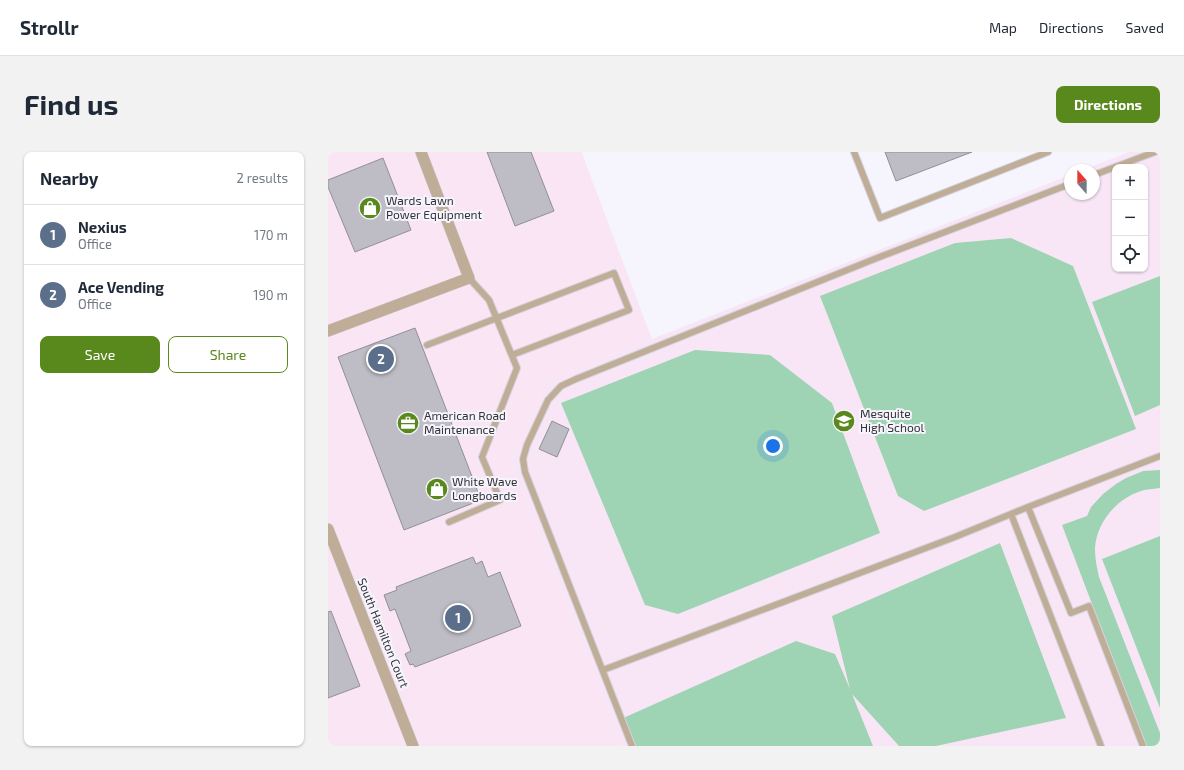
<!DOCTYPE html>
<meta charset="utf-8">
<style>
:root{--surface:#fff;--page:#f2f2f3;--text:#1f2937;--muted:#747a83;--line:#e0e1e3;--accent:#59891c}
body{margin:0;font-family:"Exo 2",sans-serif;background:var(--page);color:var(--text)}
.controls{position:absolute;right:12px;top:12px;display:grid;overflow:hidden;border-radius:8px;box-shadow:0 1px 3px #0004}
.controls button{width:36px;height:36px;display:grid;place-items:center;padding:0;border:0;border-bottom:1px solid var(--line);background:var(--surface);color:var(--text);font:20px sans-serif}
.compass{position:absolute;left:736px;top:12px;width:36px;height:36px;border-radius:50%;background:var(--surface);box-shadow:0 1px 3px #0004;rotate:339deg}
.you{position:absolute;left:445px;top:294px;width:14px;height:14px;margin:-10px;border:3px solid #fff;border-radius:50%;background:#1a73e8;box-shadow:0 0 0 6px #1a73e833}
.badge{display:grid;place-items:center;width:26px;height:26px;border-radius:50%;background:var(--accent);color:#fff;font-size:13px;font-weight:700}
.pin{position:absolute;translate:-50% -50%;border:2px solid #fff;box-shadow:0 1px 4px #0006}
.list{margin:0;padding:0;list-style:none}
h2{display:flex;justify-content:space-between;align-items:center;height:52px;margin:0;padding:0 16px;font-size:17px}
h2 small{font-size:13px;font-weight:400;color:var(--muted)}
.list li{display:grid;grid-template-columns:26px 1fr auto;gap:12px;align-items:center;box-sizing:border-box;height:60px;padding:0 16px;border-top:1px solid var(--line)}
.list b{display:block;font-size:15px;white-space:nowrap}
.list p{margin:0;font-size:13px;white-space:nowrap;color:var(--muted)}
.list em{font-size:13px;font-style:normal;color:var(--muted)}
.actions{display:flex;gap:8px;padding:12px 16px}
.actions a{flex:1;padding:9px 0;border:1px solid var(--accent);border-radius:8px;text-align:center;font-size:14px;color:var(--accent)}
.actions .main{background:var(--accent);color:#fff}
.icon{flex:none;width:22px;height:22px;fill:none;stroke:currentColor;stroke-width:2;stroke-linecap:round;stroke-linejoin:round}
.map{position:relative;flex:none;width:832px;height:594px;overflow:hidden;border-radius:8px}
header{display:flex;align-items:center;gap:24px;box-sizing:border-box;height:56px;padding:0 20px;background:var(--surface);border-bottom:1px solid var(--line)}
header strong{font-size:19px}
nav{display:flex;gap:22px;margin-inline-start:auto;font-size:14px}
.intro{display:flex;align-items:center;justify-content:space-between;box-sizing:border-box;height:96px;padding:0 24px}
h1{margin:0;font-size:28px}
.button{padding:10px 18px;border-radius:8px;background:var(--accent);color:#fff;font-size:14px;font-weight:700}
main{display:flex;gap:24px;padding:0 24px}
aside{flex:1;background:var(--surface);border-radius:8px;box-shadow:0 1px 3px #0004}
.map>svg:first-child{display:block}
.industrial{fill:#fae5f4}
.education{fill:#f8e6f7;fill-rule:evenodd}
.green{fill:#9ed4b4}
.building{fill:#bebdc5;stroke:#908f97}
.lines{fill:none;stroke-linecap:round;stroke-linejoin:round}
.service-casing{stroke:#d3d2da;stroke-width:8}
.minor-casing{stroke:#d3d2da;stroke-width:12}
.service{stroke:#bfad97;stroke-width:6}
.minor{stroke:#bfad97;stroke-width:11}
.labels{text-anchor:middle;stroke-width:4;stroke-linejoin:round;paint-order:stroke}
.poi-label{font-size:12px;fill:#333235;stroke:#f6f5fe;text-anchor:start}
.street-label{font-size:12px;fill:#333235;stroke:#f6f5fe}
</style>
<header>
<strong>Strollr</strong>
<nav><a>Map</a><a>Directions</a><a>Saved</a></nav>
</header>
<div class="intro"><h1>Find us</h1><a class="button">Directions</a></div>
<main>
<aside>
<h2>Nearby<small>2 results</small></h2>
<ul class="list">
<li><span class="badge" style="background:#5c6f8a">1</span><div><b>Nexius</b><p>Office</p></div><em>170 m</em></li>
<li><span class="badge" style="background:#5c6f8a">2</span><div><b>Ace Vending</b><p>Office</p></div><em>190 m</em></li>
</ul>
<div class="actions"><a class="main">Save</a><a>Share</a></div>
</aside>
<div class="map">
<svg width="832" height="594" viewBox="0 0 832 594">
<rect width="100%" height="100%" fill="#f6f5fe"/>
<!-- industrial -->
<path class="industrial" d="M 0,0 L 254,0 L 258,12 L 324,187 L 219,228 L 183,310 L 294,594 L 0,594 Z"/>
<!-- education -->
<path class="education" d="M 801,0 L 832,0 L 832,594 L 294,594 L 183,310 L 219,228 L 742,23 L 742,42 L 766,42 L 766,18 L 755,18 ZM 787,15 L 817,15 L 817,117 L 787,117 Z"/>
<!-- green -->
<path class="green" d="M 683,86 L 745,114 L 808,277 L 596,359 L 570,344 L 492,144 L 627,91 Z
M 832,124 L 832,253 L 807,264 L 764,150 Z
M 367,198 L 442,203 L 504,251 L 552,381 L 350,462 L 317,453 L 233,251 Z
M 832,318 L 832,336 C 827,337 821,337 816,338 C 790,345 768,370 767,397 C 767,407 769,416 771,425 L 832,581 L 832,594 L 818,594 L 734,373 L 759,364 L 763,355 L 775,342 L 788,332 L 798,326 L 815,319 Z
M 832,384 L 832,556 L 774,407 Z
M 672,391 L 738,566 L 608,594 L 571,594 L 524,542 L 545,594 L 306,594 L 293,567 L 468,489 L 507,502 L 522,537 L 504,464 Z"/>
<!-- building -->
<path class="building" d="M 159,0 L 203,0 L 226,59 L 187,74 Z
M 557,0 L 644,0 L 568,29 Z
M 55,6 L 83,78 L 27,100 L 0,35 L 0,28 Z
M 87,176 L 153,348 L 76,378 L 10,205 Z
M 224,269 L 241,277 L 229,305 L 211,297 Z
M 145,405 L 148,412 L 154,409 L 160,425 L 172,420 L 193,474 L 87,515 L 85,512 L 82,513 L 77,502 L 83,499 L 67,457 L 62,459 L 56,443 L 69,438 L 68,435 Z
M 3,459 L 32,534 L 0,546 L 0,460 Z"/>
<g class="lines">
<!-- service casing -->
<g class="service-casing">
<path id="service" d="M 526,0 L 552,66 L 720,0
M 787,15 L 827,0
M 766,23 L 787,15
M 99,193 L 286,121 L 301,158 L 184,203
M 700,355 L 743,461 L 761,454 L 815,594
M 683,362 L 773,594
M 121,370 L 172,348 L 154,305 L 189,216 L 161,148 L 141,126
M 275,518 L 627,385 L 700,355 L 832,304
M 304,594 L 197,320 L 195,307 L 199,293 L 220,248 L 233,234 L 248,227 L 549,106 L 742,32"/>
</g>
<!-- minor casing -->
<g class="minor-casing">
<path id="minor" d="M 0,179 L 141,126 L 93,0
M 0,377 L 85,594"/>
</g>
<!-- service -->
<use href="#service" class="service"/>
<!-- minor -->
<use href="#minor" class="minor"/>
</g>
<!-- icons -->
<defs>
<g id="shop-disc" transform="scale(1.15)"><circle r="9.5" fill="#59891c" stroke="#f6f5fe"/><path d="M-5-2.5h2.3a2.7 3.5 0 0 1 5.4 0H5L5.5 6h-11ZM-1.5-2.5h3a1.5 2.3 0 0 0-3 0Z" fill="#fff"/></g>
<g id="school-disc" transform="scale(1.15)"><circle r="9.5" fill="#59891c" stroke="#f6f5fe"/><path d="M0-5L7-2L0 1L-7-2ZM-4 1L0 2.5L4 1V4Q0 6-4 4Z" fill="#fff"/></g>
<g id="office-disc" transform="scale(1.15)"><circle r="9.5" fill="#59891c" stroke="#f6f5fe"/><path d="M-6-3h4V-5.5h4V-3h4V5H-6ZM-1-4.5V-3h2v-1.5ZM-6 0V1H6V0Z" fill="#fff"/></g>
</defs>
<g fill-rule="evenodd">
<use href="#shop-disc" x="42" y="56"/>
<use href="#school-disc" x="516" y="269"/>
<use href="#office-disc" x="80" y="271"/>
<use href="#shop-disc" x="109" y="337"/>
</g>
<g class="labels">
<!-- poi labels -->
<g class="poi-label">
<text x="58" y="53">Wards Lawn<tspan x="58" dy="14">Power Equipment</tspan></text>
<text x="532" y="266">Mesquite<tspan x="532" dy="14">High School</tspan></text>
<text x="96" y="268">American Road<tspan x="96" dy="14">Maintenance</tspan></text>
<text x="124" y="334">White Wave<tspan x="124" dy="14">Longboards</tspan></text>
</g>
<!-- street labels -->
<g class="street-label">
<text transform="translate(55 481) rotate(68)" y="4">South Hamilton Court</text>
</g>
</g>
</svg>
<div class="controls">
<button>+</button>
<button>−</button>
<button><svg class="icon" aria-label="locate" viewBox="0 0 24 24"><circle cx="12" cy="12" r="6"/><path d="M12 2v4M12 18v4M2 12h4M18 12h4"/></svg></button>
</div>
<svg class="compass" viewBox="-18 -18 36 36"><path d="M0-13l5 13h-10z" fill="#e53935"/><path d="M0 13l5-13h-10z" fill="#747a83"/></svg>
<div class="you"></div>
<div class="pin badge" style="left:130px;top:466px;background:#5c6f8a">1</div>
<div class="pin badge" style="left:53px;top:207px;background:#5c6f8a">2</div>
</div>
</main>
